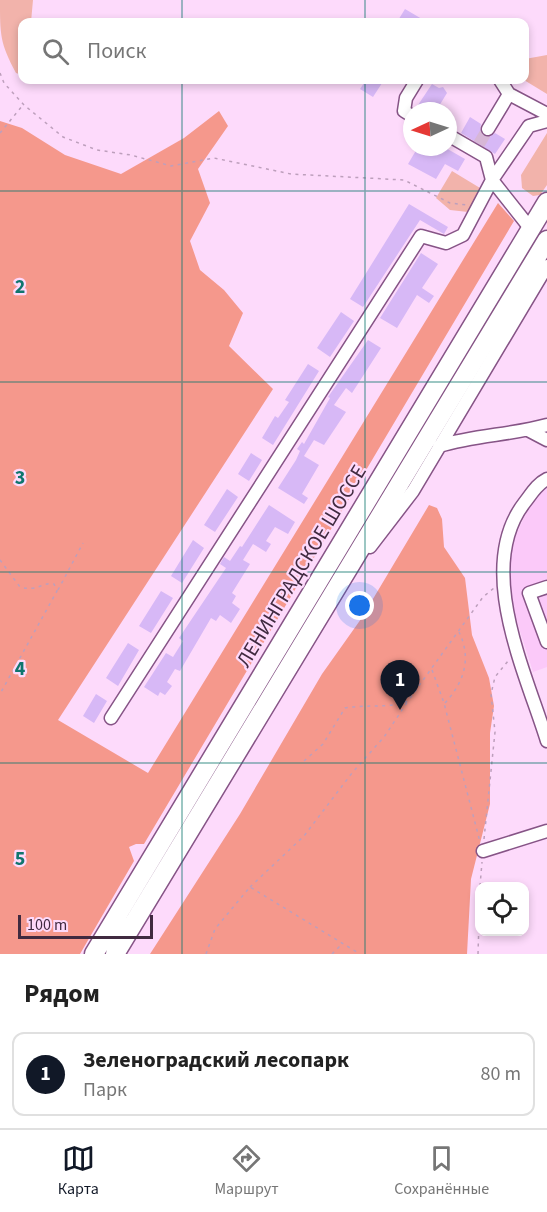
<!DOCTYPE html>
<html lang="ru">
<meta charset="utf-8">
<style>
:root{--surface:#fff;--page:#f6f6f6;--text:#222;--muted:#767676;--line:#e0e0e0;--accent:#111827}
body{margin:0;font-family:"Source Sans 3",sans-serif;background:var(--page);color:var(--text)}
.controls{position:absolute;right:18px;bottom:18px;display:grid;overflow:hidden;border-radius:12px;box-shadow:0 3px 9px #0003}
.controls button{width:54px;height:54px;display:grid;place-items:center;padding:0;border:0;border-bottom:2px solid var(--line);background:var(--surface);color:var(--text);font:30px sans-serif}
.compass{position:absolute;left:403px;top:102px;width:54px;height:54px;border-radius:50%;background:var(--surface);box-shadow:0 3px 9px #0003;rotate:266deg}
.scale{position:absolute;left:18px;bottom:15px;width:135px;box-sizing:border-box;padding-left:6px;border:3px solid #402a40;border-top:0;font-size:16px;line-height:21px;white-space:nowrap;color:#402a40;-webkit-text-stroke:4px #fddafb;paint-order:stroke}
.you{position:absolute;left:360px;top:606px;width:21px;height:21px;margin:-15px;border:4px solid #fff;border-radius:50%;background:#1a73e8;box-shadow:0 0 0 9px #1a73e833}
.badge{display:grid;place-items:center;width:39px;height:39px;border-radius:50%;background:var(--accent);color:#fff;font-size:20px;font-weight:700}
.pin{position:absolute;translate:-50% -50px;filter:drop-shadow(0 2px 3px #0008)}
.pin::after{content:'';position:absolute;top:32px;width:21px;height:18px;background:inherit;clip-path:polygon(0 0,100% 0,50% 100%)}
.list{margin:0;padding:0;list-style:none}
h2{display:flex;justify-content:space-between;align-items:center;height:78px;margin:0;padding:0 24px;font-size:26px}
h2 small{font-size:20px;font-weight:400;color:var(--muted)}
.list li{display:grid;grid-template-columns:39px 1fr auto;gap:18px;align-items:center;box-sizing:border-box;height:84px;margin:0 12px 12px;padding:0 12px;border:2px solid var(--line);border-radius:12px}
.list b{display:block;font-size:22px;white-space:nowrap}
.list p{margin:0;font-size:20px;white-space:nowrap;color:var(--muted)}
.list em{font-size:20px;font-style:normal;color:var(--muted)}
.icon{flex:none;width:33px;height:33px;fill:none;stroke:currentColor;stroke-width:2;stroke-linecap:round;stroke-linejoin:round}
.map{position:relative;flex:none;width:547px;height:954px;overflow:hidden}
.search{position:absolute;background:var(--surface);box-shadow:0 3px 9px #0003;left:18px;right:18px;top:18px;height:66px;display:flex;align-items:center;gap:15px;box-sizing:border-box;padding:0 21px;border-radius:12px;color:var(--muted);font-size:22px}
.sheet{height:174px;background:var(--surface)}
nav{display:flex;justify-content:space-around;align-items:center;box-sizing:border-box;height:84px;border-top:2px solid var(--line);background:var(--surface);font-size:16px;color:var(--muted)}
nav a{display:grid;justify-items:center;gap:3px}
nav .on{color:var(--accent)}
.map>svg:first-child{display:block}
.built{fill:#fbc9f9}
.green{fill:#f2b3ab}
.forest{fill:#f5988c}
.building{fill:#d7b8f6}
.lines{fill:none;stroke-linecap:round;stroke-linejoin:round}
.minor-tunnel{stroke:#d7b7d6;stroke-width:12;stroke-dasharray:12 6;stroke-linecap:butt}
.minor-casing{stroke:#865486;stroke-width:15}
.highway-casing{stroke:#865486;stroke-width:21}
.path{stroke:#bd9fbc;stroke-width:1.5;stroke-dasharray:3 4.5;stroke-linecap:butt}
.minor{stroke:#fff;stroke-width:12}
.highway{stroke:#fff;stroke-width:18}
.grid{fill:none;stroke:#0f766e;stroke-width:1.5;stroke-opacity:0.55}
.labels{text-anchor:middle;stroke-width:4.5;stroke-linejoin:round;paint-order:stroke}
.street-label{font-size:21px;fill:#402a40;stroke:#fddafb}
.grid-label{font-size:20px;text-anchor:middle;font-weight:bold;fill:#0f766e;stroke:#fddafb;stroke-width:4.5;stroke-linejoin:round;paint-order:stroke}
</style>
<div class="map">
<svg width="547" height="954" viewBox="0 0 547 954">
<rect width="100%" height="100%" fill="#fddafb"/>
<!-- built -->
<path class="built" d="M 547,486 L 547,667 L 533,672 L 511,603 L 510,548 L 528,509 Z"/>
<!-- green -->
<path class="green" d="M 0,0 L 33,0 L 31,22 L 22,22 L 22,75 L 16,73 C 0,43 0,35 0,0 Z
M 547,55 L 547,94 L 524,80 L 525,59 Z
M 547,133 L 547,185 L 540,195 L 533,196 L 522,188 L 521,175 Z
M 452,171 L 485,191 L 468,212 L 450,210 L 436,198 Z"/>
<!-- forest -->
<path class="forest" d="M 219,111 L 228,126 L 198,169 L 210,203 L 190,241 L 200,270 L 224,290 L 243,313 L 229,346 L 273,389 L 58,720 L 148,773 L 498,203 L 514,221 L 144,844 L 136,844 L 129,847 L 134,861 L 80,954 L 0,954 L 0,121 L 22,128 L 65,155 L 121,174 L 184,138 Z
M 429,505 L 437,508 L 442,519 L 444,547 L 465,578 L 472,635 L 489,678 L 494,706 L 490,733 L 490,804 L 471,879 L 467,954 L 150,954 L 240,814 L 322,674 L 361,619 Z"/>
<!-- building -->
<path class="building" d="M 405,9 L 427,22 L 397,22 Z
M 366,80 L 384,80 L 373,97 L 360,89 Z
M 432,84 L 439,88 L 443,87 L 447,93 L 436,111 L 427,111 L 418,105 Z
M 470,117 L 481,124 L 480,129 L 483,136 L 488,137 L 495,133 L 505,139 L 495,154 L 461,133 Z
M 418,147 L 444,147 L 465,159 L 458,171 L 445,164 L 436,179 L 408,164 Z
M 409,204 L 448,227 L 444,234 L 420,220 L 363,307 L 350,299 Z
M 421,253 L 438,264 L 422,288 L 434,296 L 429,303 L 417,295 L 397,328 L 380,318 Z
M 341,312 L 354,321 L 330,357 L 317,348 Z
M 368,340 L 381,348 L 352,393 L 346,388 L 334,405 L 346,412 L 324,445 L 314,440 L 304,456 L 319,465 L 302,494 L 308,498 L 304,504 L 278,488 L 296,460 L 300,451 L 297,449 L 302,442 L 304,444 L 330,398 L 328,397 Z
M 308,364 L 319,371 L 273,445 L 262,438 L 275,416 L 278,418 L 289,402 L 285,400 Z
M 251,453 L 262,460 L 249,481 L 238,474 Z
M 227,489 L 238,497 L 215,532 L 204,525 Z
M 269,505 L 295,522 L 288,534 L 275,527 L 266,541 L 271,544 L 266,552 L 253,544 L 243,560 L 250,564 L 232,593 L 236,596 L 232,603 L 240,609 L 231,623 L 220,615 L 216,621 L 211,618 L 180,671 L 175,669 L 167,682 L 172,686 L 165,695 L 160,692 L 158,696 L 144,687 L 166,653 L 173,657 L 183,641 L 179,638 L 226,568 L 220,564 L 224,557 L 230,561 L 240,546 L 242,547 Z
M 193,540 L 204,548 L 182,583 L 171,576 Z
M 161,591 L 173,598 L 151,633 L 139,626 Z
M 128,643 L 139,650 L 118,686 L 106,678 Z
M 96,694 L 107,701 L 94,723 L 83,716 Z"/>
<g class="lines">
<!-- minor-tunnel -->
<path class="minor-tunnel" d="M 479,144 L 488,129"/>
<!-- minor casing -->
<g class="minor-casing">
<path id="minor" d="M 500,80 L 509,94 L 547,114
M 412,116 L 404,111 L 406,98 L 417,80
M 488,129 L 509,94
M 448,135 L 486,157 L 492,180 L 530,228
M 528,430 L 547,440
M 439,446 C 475,435 511,435 547,425
M 547,479 C 537,484 532,493 525,502 C 474,567 526,673 547,741
M 370,547 L 413,491 L 547,266
M 547,587 L 529,593 L 547,642
M 111,718 L 421,236 L 446,243 L 463,235 L 492,180 L 529,126 L 547,121
M 483,851 L 547,831"/>
</g>
<!-- highway casing -->
<g class="highway-casing">
<path id="highway" d="M 94,954 L 547,202
M 115,954 L 547,240"/>
</g>
<!-- path -->
<path class="path" d="M 0,73 L 4,83 L 24,105 L 63,137 L 97,150 L 131,155 L 171,166 L 214,158 L 291,174 L 404,180 L 450,203 L 467,205
M 0,133 L 23,105
M 0,560 L 20,587 C 38,592 41,582 54,584 L 57,591 L 0,694
M 58,590 L 83,543
M 432,670 L 444,703 L 480,842
M 445,703 C 464,682 472,659 459,632
M 304,761 L 323,744 L 345,708 C 366,704 388,709 408,701 L 483,597 L 494,588
M 484,839 L 495,732 L 491,694 L 495,677 L 508,661
M 480,886 L 482,862
M 250,887 L 304,836 L 352,773 L 384,737 L 408,701
M 206,954 L 215,929 L 250,887 L 360,954
M 332,954 L 342,944
M 478,954 L 480,889"/>
<!-- minor -->
<use href="#minor" class="minor"/>
<!-- highway -->
<use href="#highway" class="highway"/>
</g>
<!-- grid -->
<path class="grid" d="M 182,0 L 182,22M 365,0 L 365,22M 182,80 L 182,954M 365,80 L 365,954M 0,191 L 547,191M 0,382 L 547,382M 0,572 L 547,572M 0,763 L 547,763"/>
<g class="labels">
<!-- street labels -->
<g class="street-label">
<text transform="translate(301 566) rotate(-59)" y="7">ЛЕНИНГРАДСКОЕ ШОССЕ</text>
</g>
</g>
<g class="grid-label">
<text x="20" y="293">2</text>
<text x="20" y="484">3</text>
<text x="20" y="675">4</text>
<text x="20" y="865">5</text>
</g>
</svg>
<div class="controls">
<button><svg class="icon" aria-label="locate" viewBox="0 0 24 24"><circle cx="12" cy="12" r="6"/><path d="M12 2v4M12 18v4M2 12h4M18 12h4"/></svg></button>
</div>
<svg class="compass" viewBox="-18 -18 36 36"><path d="M0-13l5 13h-10z" fill="#e53935"/><path d="M0 13l5-13h-10z" fill="#767676"/></svg>
<div class="scale">100 m</div>
<div class="you"></div>
<div class="pin badge" style="left:400px;top:710px">1</div>
<div class="search"><svg class="icon" aria-label="search" viewBox="0 0 24 24"><circle cx="10" cy="10" r="6"/><path d="M15 15l6 6"/></svg>Поиск</div>
</div>
<section class="sheet">
<h2>Рядом<small></small></h2>
<ul class="list">
<li><span class="badge">1</span><div><b>Зеленоградский лесопарк</b><p>Парк</p></div><em>80 m</em></li>
</ul>
</section>
<nav>
<a class="on"><svg class="icon" aria-label="map" viewBox="0 0 24 24"><path d="M3 6l6-2 6 2 6-2v14l-6 2-6-2-6 2zM9 4v14M15 6v14"/></svg>Карта</a>
<a><svg class="icon" aria-label="directions" viewBox="0 0 24 24"><path d="M12 3l9 9-9 9-9-9zM9 14v-3h6M13 9l2 2-2 2"/></svg>Маршрут</a>
<a><svg class="icon" aria-label="saved" viewBox="0 0 24 24"><path d="M7 4h10v16l-5-4-5 4z"/></svg>Сохранённые</a>
</nav>
